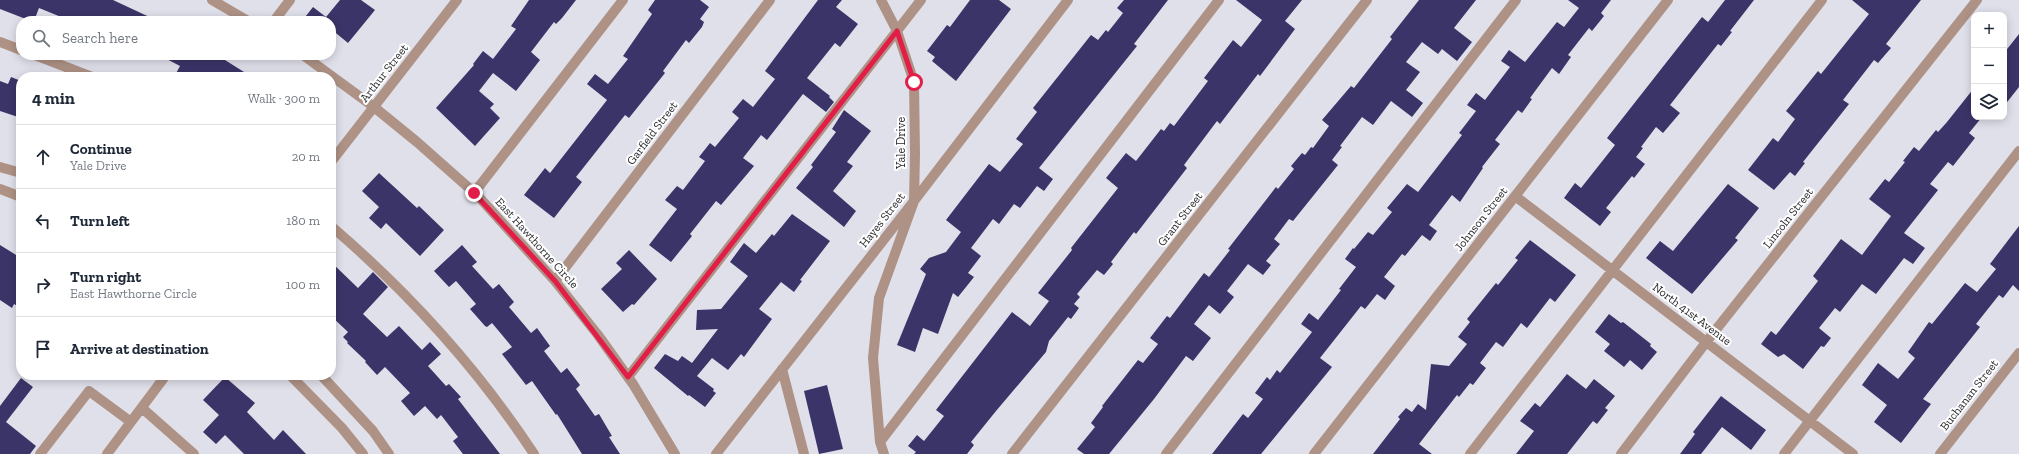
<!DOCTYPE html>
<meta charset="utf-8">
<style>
:root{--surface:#fff;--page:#f6f6f7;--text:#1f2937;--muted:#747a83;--line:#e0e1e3}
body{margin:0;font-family:"Zilla Slab",serif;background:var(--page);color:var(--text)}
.controls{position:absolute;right:12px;top:12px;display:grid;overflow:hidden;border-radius:8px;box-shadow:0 2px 10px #0003}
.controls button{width:36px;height:36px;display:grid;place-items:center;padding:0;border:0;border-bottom:1px solid var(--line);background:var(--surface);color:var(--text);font:20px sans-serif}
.stop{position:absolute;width:12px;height:12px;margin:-9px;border:3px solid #e11d48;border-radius:50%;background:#fff}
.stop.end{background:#e11d48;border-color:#fff;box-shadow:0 1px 4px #0008}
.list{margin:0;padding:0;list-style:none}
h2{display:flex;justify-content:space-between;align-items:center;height:52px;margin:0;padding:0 16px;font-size:17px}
h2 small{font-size:13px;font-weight:400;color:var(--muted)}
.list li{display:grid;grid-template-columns:26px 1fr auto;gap:12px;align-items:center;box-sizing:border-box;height:64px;padding:0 16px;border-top:1px solid var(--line)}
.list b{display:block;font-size:15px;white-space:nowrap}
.list p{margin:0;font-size:13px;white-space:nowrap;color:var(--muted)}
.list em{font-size:13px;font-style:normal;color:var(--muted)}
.icon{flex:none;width:22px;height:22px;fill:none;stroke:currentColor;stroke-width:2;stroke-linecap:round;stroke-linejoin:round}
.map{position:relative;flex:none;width:2019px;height:454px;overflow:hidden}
.search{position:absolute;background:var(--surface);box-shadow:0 2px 10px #0003;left:16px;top:16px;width:320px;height:44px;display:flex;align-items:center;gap:10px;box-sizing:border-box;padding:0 14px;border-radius:16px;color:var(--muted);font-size:15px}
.panel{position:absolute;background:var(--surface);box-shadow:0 2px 10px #0003;left:16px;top:72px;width:320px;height:308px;border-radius:16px}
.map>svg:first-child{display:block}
.building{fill:#3b3468}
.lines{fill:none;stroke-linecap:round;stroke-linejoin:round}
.minor{stroke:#ae9285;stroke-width:10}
.route{stroke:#e11d48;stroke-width:5}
.labels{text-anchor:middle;stroke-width:4;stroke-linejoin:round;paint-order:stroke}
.street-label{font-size:12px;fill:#28282c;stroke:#fff}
</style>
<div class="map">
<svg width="2019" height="454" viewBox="0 0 2019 454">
<rect width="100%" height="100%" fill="#e0e0eb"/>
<!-- building -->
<path class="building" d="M 0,0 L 113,0 L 158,21 L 71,21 L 39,8 L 34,21 L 31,21 L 0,9 Z
M 340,0 L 361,0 L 375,10 L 348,43 L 331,29 L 331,21 L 302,21 L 313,7 L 326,17 Z
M 529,0 L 576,0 L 562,18 L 556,24 L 554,22 L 531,52 L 540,60 L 516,91 L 493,73 L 479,91 L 494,104 L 490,108 L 500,118 L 475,146 L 436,108 L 474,65 L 473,64 L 483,51 L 493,59 L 516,29 L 511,26 Z
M 655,0 L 700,0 L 709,7 L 700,19 L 704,22 L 702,27 L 689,43 L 686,40 L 663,71 L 665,73 L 629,118 L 625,115 L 576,177 L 582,182 L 554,218 L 524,195 L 545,168 L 550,173 L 607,100 L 587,84 L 595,74 L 608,84 L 628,59 L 623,56 L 652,14 L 648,10 Z
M 818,0 L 842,0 L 836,7 L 858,24 L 840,47 L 835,43 L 807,78 L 830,96 L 829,97 L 834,102 L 826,112 L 803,94 L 767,140 L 761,135 L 743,158 L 754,166 L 721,205 L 716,201 L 690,234 L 692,236 L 671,262 L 649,245 L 677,209 L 665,200 L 677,186 L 683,190 L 705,161 L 699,157 L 710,143 L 715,147 L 739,118 L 732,112 L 743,99 L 753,107 L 775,79 L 765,71 Z
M 970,0 L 999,0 L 1011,9 L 956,81 L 932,61 L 935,57 L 927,51 L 947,25 L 950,27 Z
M 1124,0 L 1168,0 L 1134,44 L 1137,46 L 1039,168 L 1053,179 L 1044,191 L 1037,186 L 1020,208 L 1014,204 L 999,224 L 993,219 L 971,248 L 981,256 L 968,273 L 974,277 L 958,297 L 953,293 L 938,334 L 923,328 L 915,352 L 897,345 L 926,274 L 920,269 L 929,258 L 946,252 L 961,232 L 946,220 L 989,164 L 1000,172 L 1023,144 L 1016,139 L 1037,112 L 1033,108 L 1091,35 L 1098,40 L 1106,30 L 1108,32 L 1123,13 L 1117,8 Z
M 1236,0 L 1302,0 L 1285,21 L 1295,29 L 1260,76 L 1258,74 L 1220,124 L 1217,121 L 1184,165 L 1187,168 L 1136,234 L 1134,232 L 1111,262 L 1113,264 L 1104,275 L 1097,270 L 1077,294 L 1080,297 L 1074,304 L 1079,308 L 1071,319 L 1068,317 L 1049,341 L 1046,352 L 996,411 L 971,442 L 974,445 L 967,454 L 914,454 L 916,452 L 908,446 L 917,435 L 924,441 L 944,416 L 936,410 L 1012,312 L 1030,326 L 1049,301 L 1038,293 L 1072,250 L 1071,248 L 1118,188 L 1106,178 L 1126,153 L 1136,161 L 1161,129 L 1164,131 L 1170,123 L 1174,126 L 1208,81 L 1204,78 L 1233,40 L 1241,47 L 1262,20 Z
M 1419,0 L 1476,0 L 1454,28 L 1472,42 L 1457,61 L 1442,49 L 1438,54 L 1422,42 L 1406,62 L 1420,72 L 1406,90 L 1423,103 L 1412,117 L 1391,101 L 1373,125 L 1362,117 L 1340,146 L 1342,147 L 1332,160 L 1338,165 L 1293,221 L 1289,219 L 1274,239 L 1280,244 L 1266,261 L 1271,265 L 1263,275 L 1248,264 L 1227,291 L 1234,297 L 1220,314 L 1209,305 L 1194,324 L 1211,338 L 1193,361 L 1186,356 L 1154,399 L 1109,454 L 1084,454 L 1077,449 L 1095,427 L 1091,423 L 1103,407 L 1102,406 L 1138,360 L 1143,363 L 1158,344 L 1150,338 L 1167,316 L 1170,318 L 1204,273 L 1209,277 L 1230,250 L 1228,249 L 1276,187 L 1278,189 L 1294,169 L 1291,166 L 1302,153 L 1305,155 L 1311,147 L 1313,148 L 1329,126 L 1322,120 L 1351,86 L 1354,88 L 1392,39 L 1390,37 Z
M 1568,0 L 1611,0 L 1601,13 L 1604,16 L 1592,31 L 1589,28 L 1568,55 L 1571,57 L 1559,74 L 1552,68 L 1530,98 L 1532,99 L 1522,113 L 1518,110 L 1495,140 L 1500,144 L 1482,167 L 1483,168 L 1460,202 L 1452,195 L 1429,225 L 1437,231 L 1430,241 L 1422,235 L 1405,256 L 1402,254 L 1384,277 L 1395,286 L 1385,300 L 1377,294 L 1365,309 L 1361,306 L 1320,358 L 1332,367 L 1261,454 L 1212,454 L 1243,414 L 1248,418 L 1263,399 L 1255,393 L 1267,377 L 1270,380 L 1277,370 L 1280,373 L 1312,332 L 1301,324 L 1309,313 L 1318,320 L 1341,290 L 1339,289 L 1356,267 L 1345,259 L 1353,248 L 1354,249 L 1368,232 L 1373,235 L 1392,212 L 1387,208 L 1407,184 L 1418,192 L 1462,135 L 1459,133 L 1476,111 L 1467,105 L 1476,93 L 1485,100 L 1510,67 L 1501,61 L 1509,50 L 1525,62 L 1557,22 L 1564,27 L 1579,8 Z
M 1725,0 L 1754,0 L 1730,31 L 1732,32 L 1721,46 L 1718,44 L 1670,105 L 1680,113 L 1663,133 L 1656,127 L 1641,147 L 1643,148 L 1636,157 L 1645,164 L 1634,178 L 1632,176 L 1606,208 L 1611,212 L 1600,226 L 1564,198 L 1575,183 L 1581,188 L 1615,145 L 1607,138 L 1702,17 L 1708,22 Z
M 1852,0 L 1921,0 L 1886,44 L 1891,48 L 1878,63 L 1874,60 L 1843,100 L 1849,104 L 1803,162 L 1805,163 L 1795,176 L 1790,172 L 1774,190 L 1748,170 L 1773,138 L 1778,142 L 1795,119 L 1786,111 L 1818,71 L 1821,74 L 1869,14 Z
M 2019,34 L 2019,87 L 2004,106 L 2004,53 Z
M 159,55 L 217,55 L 252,77 L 174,77 L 180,66 Z
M 11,77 L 21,81 L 21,118 L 0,111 L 0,81 L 8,84 Z
M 1974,88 L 1974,117 L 1982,117 L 1969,133 L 1975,138 L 1953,166 L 1948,162 L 1930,184 L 1938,190 L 1904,233 L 1925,248 L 1913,264 L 1904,258 L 1876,294 L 1862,284 L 1840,312 L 1835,308 L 1819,328 L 1831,338 L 1824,347 L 1821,346 L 1803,369 L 1784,354 L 1778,357 L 1761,344 L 1771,331 L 1776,335 L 1818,281 L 1813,276 L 1841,239 L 1862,255 L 1891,216 L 1869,199 L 1885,179 L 1889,182 L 1905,162 L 1903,161 L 1914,147 L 1919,151 L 1936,130 L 1938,132 L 1947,122 Z
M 844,110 L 871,131 L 847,162 L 853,166 L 833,191 L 856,211 L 844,227 L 796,188 L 813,167 L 811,165 L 836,132 L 832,129 Z
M 379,173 L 417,208 L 419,206 L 444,230 L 420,256 L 386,223 L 381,229 L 369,218 L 379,207 L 362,191 Z
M 1728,184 L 1759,208 L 1735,238 L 1738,240 L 1692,294 L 1646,258 L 1660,241 L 1673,251 Z
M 792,214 L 830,241 L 800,280 L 802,281 L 794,292 L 781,282 L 759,309 L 772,319 L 744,357 L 741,354 L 728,370 L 712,358 L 697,376 L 714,389 L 713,391 L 716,393 L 705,407 L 689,395 L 688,396 L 654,368 L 665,354 L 678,361 L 682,356 L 692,363 L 718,329 L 696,330 L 697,310 L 721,309 L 748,276 L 730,262 L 744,243 L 756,253 L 772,234 L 774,236 Z
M 2019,226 L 2019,291 L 2013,285 L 2003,298 L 1999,295 L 1976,324 L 1980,327 L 1923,399 L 1931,404 L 1901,443 L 1874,422 L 1887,405 L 1862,385 L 1878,363 L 1898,379 L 1915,358 L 1908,352 L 1929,322 L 1932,324 L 1965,283 L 1977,292 L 1996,269 L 1990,264 Z
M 1530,240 L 1576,275 L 1555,302 L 1550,298 L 1527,328 L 1521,323 L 1503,347 L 1496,342 L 1480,363 L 1486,368 L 1473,385 L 1470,383 L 1459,397 L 1457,395 L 1419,444 L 1432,454 L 1373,454 L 1400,419 L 1398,417 L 1406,408 L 1412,412 L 1418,404 L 1426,410 L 1431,364 L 1449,366 L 1467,344 L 1458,337 L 1470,322 L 1467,319 L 1496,283 L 1498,285 L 1518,260 L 1515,258 Z
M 0,245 L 21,258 L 21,308 L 14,304 L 12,308 L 0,300 Z
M 462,245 L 477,262 L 472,266 L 493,289 L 499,284 L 514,302 L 509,307 L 531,333 L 537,328 L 550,346 L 544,351 L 561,373 L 567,368 L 580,385 L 576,389 L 595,416 L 599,414 L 612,436 L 609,437 L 620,454 L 582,454 L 557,414 L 556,415 L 532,381 L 526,385 L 502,354 L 512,347 L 492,323 L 487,327 L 485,326 L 470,309 L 476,304 L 456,281 L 449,287 L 434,271 Z
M 629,250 L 657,279 L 634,305 L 632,304 L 623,312 L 601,289 L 622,269 L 616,263 Z
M 331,262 L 358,288 L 373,272 L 388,287 L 363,314 L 387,337 L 399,326 L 422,350 L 430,342 L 441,354 L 428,366 L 446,386 L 449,384 L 461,397 L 458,399 L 500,454 L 463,454 L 453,441 L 458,437 L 441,415 L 437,419 L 425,406 L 414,416 L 401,401 L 410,393 L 385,367 L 377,375 L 365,362 L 366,361 L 347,343 L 348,342 L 343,337 L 348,332 L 331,316 Z
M 1609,314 L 1621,323 L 1623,322 L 1651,344 L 1650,346 L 1657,352 L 1642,370 L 1630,360 L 1624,367 L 1604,351 L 1610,344 L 1595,332 Z
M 1567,374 L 1586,389 L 1594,379 L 1615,396 L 1605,408 L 1608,410 L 1597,424 L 1593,421 L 1567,454 L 1516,454 L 1534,431 L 1520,421 L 1535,403 L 1540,407 Z
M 225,377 L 255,403 L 247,412 L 274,440 L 283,430 L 306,454 L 244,454 L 225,435 L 216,444 L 203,432 L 219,415 L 203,400 Z
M 21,378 L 33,387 L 6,422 L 36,446 L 30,454 L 0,454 L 0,406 Z
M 827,385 L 843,449 L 819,454 L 804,391 Z
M 1721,396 L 1766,430 L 1751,450 L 1722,427 L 1701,454 L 1680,454 L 1695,434 L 1693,432 Z"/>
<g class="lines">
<!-- minor -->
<path class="minor" d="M 212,0 L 248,21
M 881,0 L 897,31 L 914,82 L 915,154 L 914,201 L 879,298 L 873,358 L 880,442 L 884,454
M 274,21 L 290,0
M 0,42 L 21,50
M 35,55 L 92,77
M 303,55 L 374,107 L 417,142 L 478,196 L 555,281 L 598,335 L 633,384 L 675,454
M 331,162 L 457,0
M 0,167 L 21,173
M 0,189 L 21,197
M 474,193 L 623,0
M 1515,196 L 1853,454
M 331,226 C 408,292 478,369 534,454
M 555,281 L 770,0
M 782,369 L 804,454
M 290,375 L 342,428 L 363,454
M 321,375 L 373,431 L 389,454
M 628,377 L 921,0
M 142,408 L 194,454
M 880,442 L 1219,0
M 40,454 L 89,391 L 131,422
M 107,454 L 166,375
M 716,454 L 914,201 L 1068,0
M 1012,454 L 1367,0
M 1166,454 L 1516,0
M 1314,454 L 1668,0
M 1470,454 L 1822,0
M 1621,454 L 1707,341 L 1977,0
M 1784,454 L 2019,151
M 1940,454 L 2019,353"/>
</g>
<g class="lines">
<!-- route -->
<path class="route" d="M 474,193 L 555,281 L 628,377 L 897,31 L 914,82"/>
</g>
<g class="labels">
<!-- street labels -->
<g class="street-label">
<text transform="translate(384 73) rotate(-52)" y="4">Arthur Street</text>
<text transform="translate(652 133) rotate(-53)" y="4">Garfield Street</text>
<text transform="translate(901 143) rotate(-90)" y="4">Yale Drive</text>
<text transform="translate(1788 218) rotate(-52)" y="4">Lincoln Street</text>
<text transform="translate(1180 219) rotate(-52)" y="4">Grant Street</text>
<text transform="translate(1481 219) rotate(-52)" y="4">Johnson Street</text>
<text transform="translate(882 220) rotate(-52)" y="4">Hayes Street</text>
<text transform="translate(537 243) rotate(48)" y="4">East Hawthorne Circle</text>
<text transform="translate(1692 314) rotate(37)" y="4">North 41st Avenue</text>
<text transform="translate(1969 395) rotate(-52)" y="4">Buchanan Street</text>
</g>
</g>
</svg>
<div class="controls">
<button>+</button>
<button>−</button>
<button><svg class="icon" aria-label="layers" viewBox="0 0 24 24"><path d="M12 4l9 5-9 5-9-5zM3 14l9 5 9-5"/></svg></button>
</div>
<div class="stop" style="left:914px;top:82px"></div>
<div class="stop end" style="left:474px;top:193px"></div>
<div class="search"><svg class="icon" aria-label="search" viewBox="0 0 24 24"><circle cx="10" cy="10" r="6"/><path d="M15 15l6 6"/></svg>Search here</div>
<section class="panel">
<h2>4 min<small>Walk · 300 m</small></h2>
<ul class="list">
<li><svg class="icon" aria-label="ahead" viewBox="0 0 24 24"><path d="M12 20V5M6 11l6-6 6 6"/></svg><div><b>Continue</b><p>Yale Drive</p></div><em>20 m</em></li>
<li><svg class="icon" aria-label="left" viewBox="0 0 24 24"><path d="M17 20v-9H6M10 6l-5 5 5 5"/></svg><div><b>Turn left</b></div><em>180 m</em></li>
<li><svg class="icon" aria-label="right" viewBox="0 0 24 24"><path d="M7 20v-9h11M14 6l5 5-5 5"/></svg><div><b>Turn right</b><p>East Hawthorne Circle</p></div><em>100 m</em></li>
<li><svg class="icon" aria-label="arrive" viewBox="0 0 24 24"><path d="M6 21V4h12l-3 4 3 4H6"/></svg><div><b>Arrive at destination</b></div></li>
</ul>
</section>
</div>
